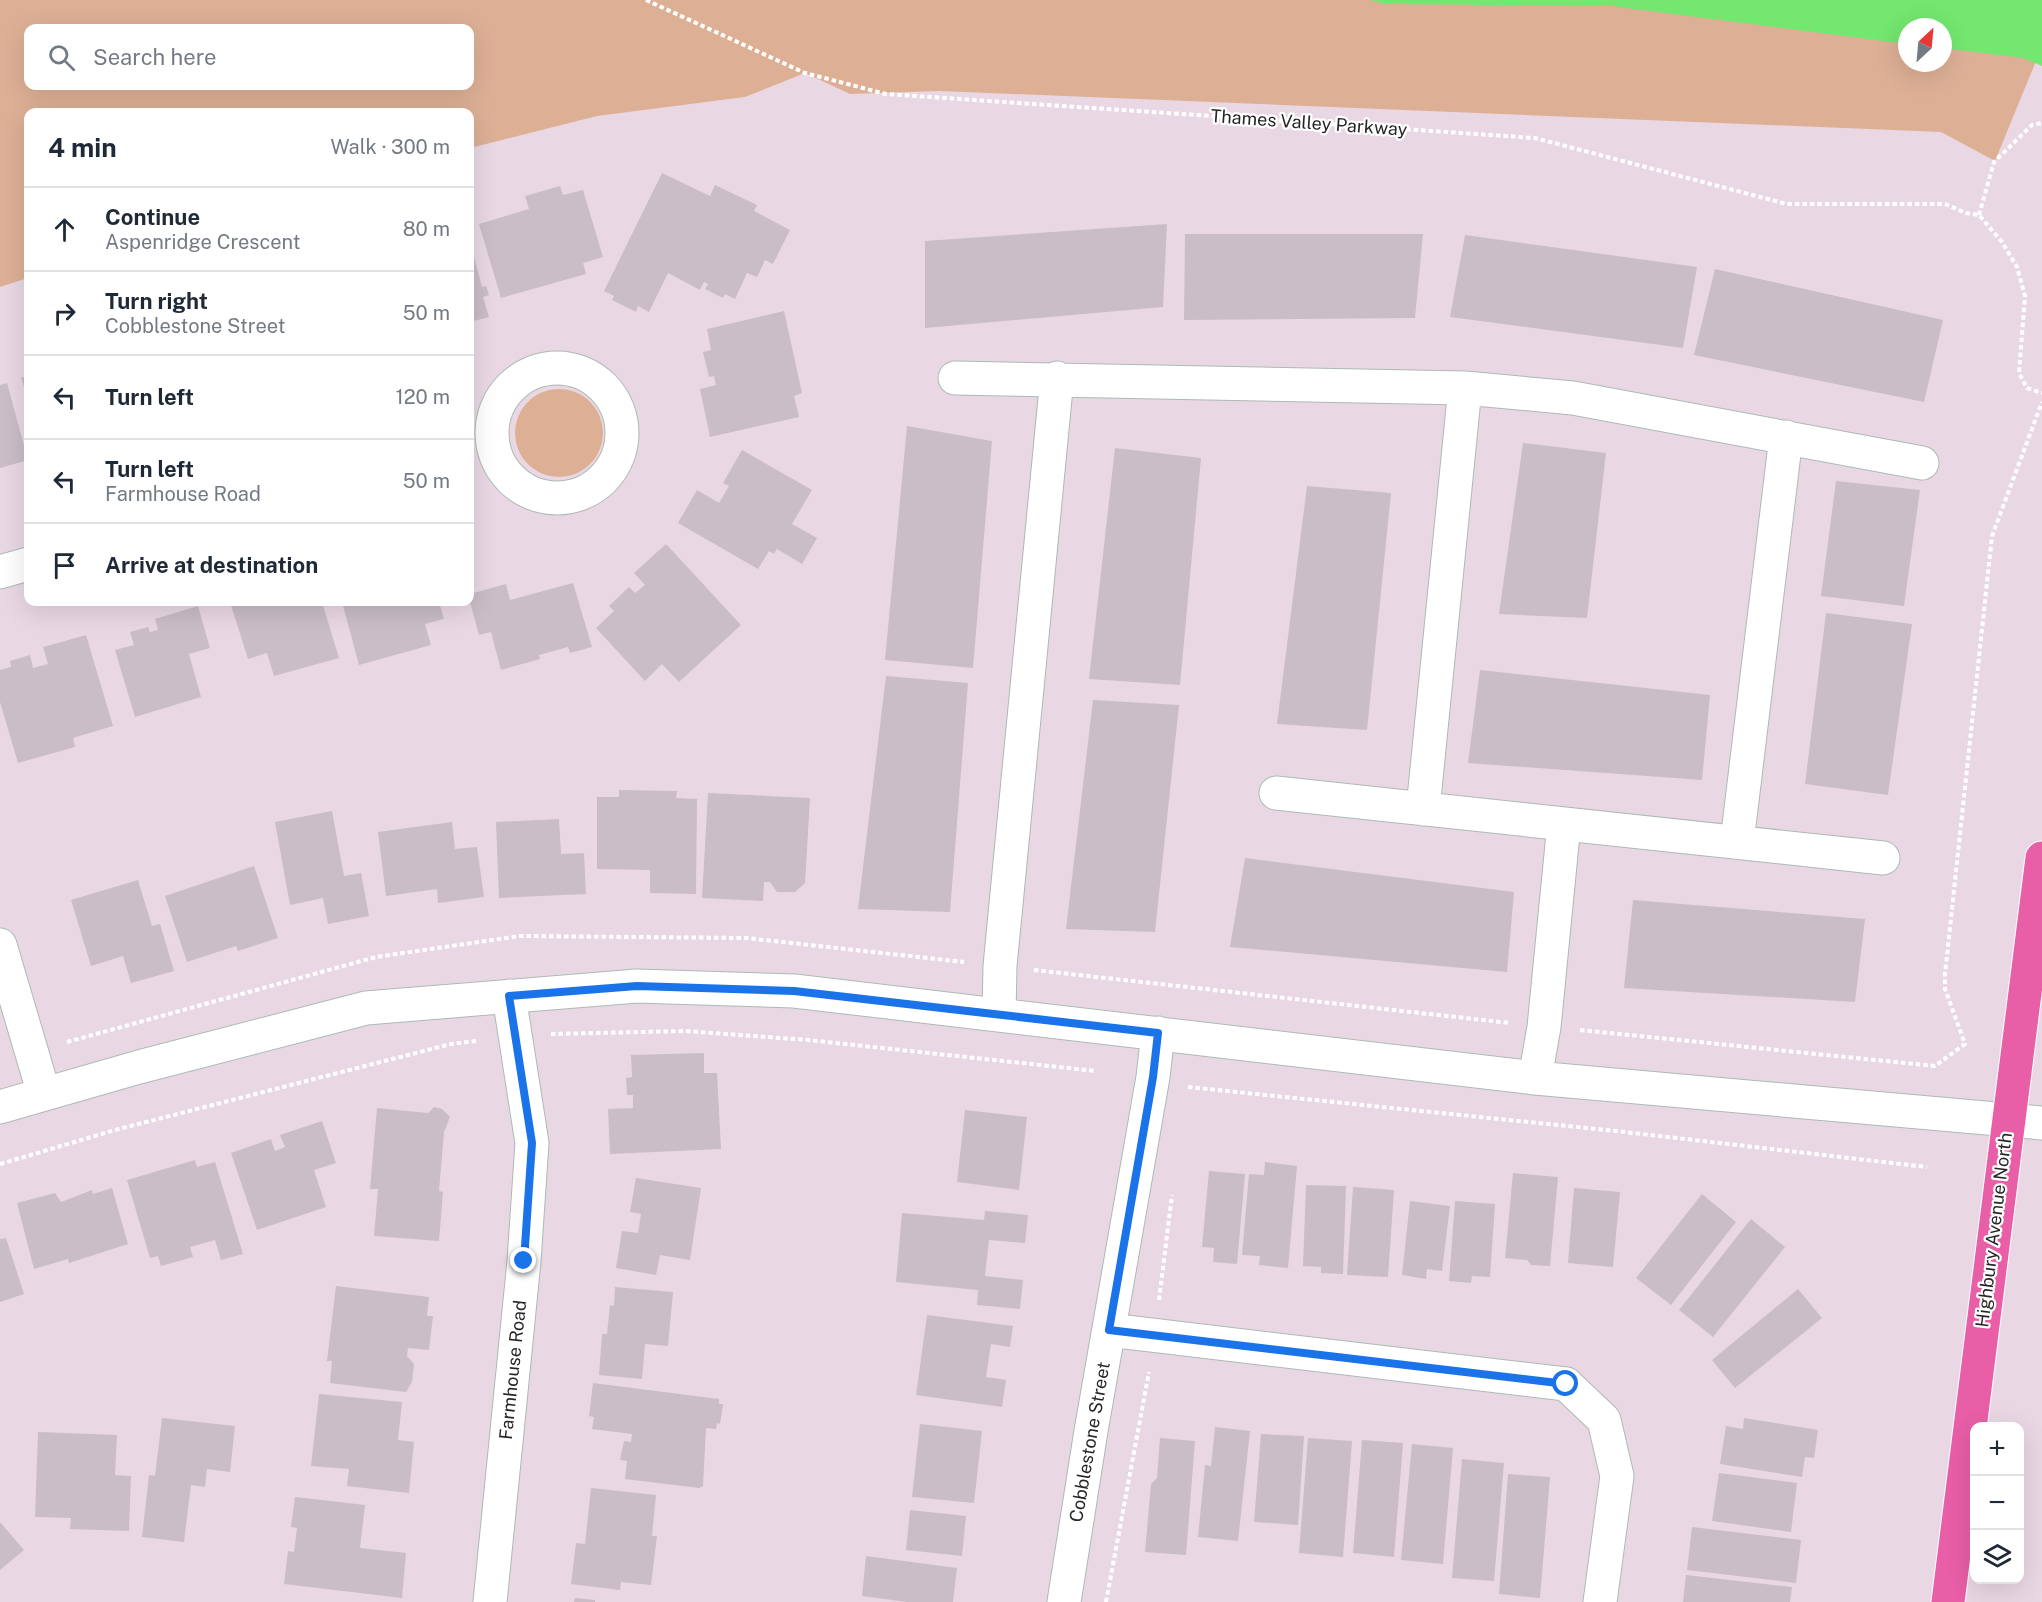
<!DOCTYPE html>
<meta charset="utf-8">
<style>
:root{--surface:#fff;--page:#f2f2f3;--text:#1f2937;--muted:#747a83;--line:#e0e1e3}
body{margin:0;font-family:"Public Sans",sans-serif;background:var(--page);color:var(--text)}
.controls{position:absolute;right:18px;bottom:18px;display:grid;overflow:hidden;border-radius:12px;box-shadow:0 6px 24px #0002}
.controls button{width:54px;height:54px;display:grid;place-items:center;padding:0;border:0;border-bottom:2px solid var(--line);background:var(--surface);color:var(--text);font:30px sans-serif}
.compass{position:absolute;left:1898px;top:18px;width:54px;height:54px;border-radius:50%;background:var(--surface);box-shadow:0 6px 24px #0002;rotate:26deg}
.stop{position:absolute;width:18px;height:18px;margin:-14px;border:4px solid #1a73e8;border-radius:50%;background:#fff}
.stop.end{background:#1a73e8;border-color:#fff;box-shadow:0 2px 6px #0008}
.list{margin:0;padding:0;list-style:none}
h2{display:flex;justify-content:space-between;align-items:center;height:78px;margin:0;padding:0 24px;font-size:26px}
h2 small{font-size:20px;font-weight:400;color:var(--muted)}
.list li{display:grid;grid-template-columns:39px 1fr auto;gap:18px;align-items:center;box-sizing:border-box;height:84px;padding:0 24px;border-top:2px solid var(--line)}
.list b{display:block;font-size:22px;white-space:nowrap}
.list p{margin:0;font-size:20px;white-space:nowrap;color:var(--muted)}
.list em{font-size:20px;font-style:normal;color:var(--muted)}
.icon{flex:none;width:33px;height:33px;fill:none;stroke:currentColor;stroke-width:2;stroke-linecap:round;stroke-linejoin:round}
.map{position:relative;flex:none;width:2042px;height:1602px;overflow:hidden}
.search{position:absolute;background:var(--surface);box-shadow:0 6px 24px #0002;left:24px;top:24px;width:450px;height:66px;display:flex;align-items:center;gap:15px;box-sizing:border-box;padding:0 21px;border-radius:12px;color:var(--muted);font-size:22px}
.panel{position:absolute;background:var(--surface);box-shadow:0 6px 24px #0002;left:24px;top:108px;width:450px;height:498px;border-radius:12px}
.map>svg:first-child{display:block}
.green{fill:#ddb096;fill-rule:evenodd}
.water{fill:#73e76f}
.building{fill:#cabdc6}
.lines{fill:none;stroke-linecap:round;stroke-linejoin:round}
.minor-casing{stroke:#acbab4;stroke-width:35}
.major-casing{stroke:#fff;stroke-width:35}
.path{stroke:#fff;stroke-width:4;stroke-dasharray:4.5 3;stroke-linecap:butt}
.minor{stroke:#fff;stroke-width:33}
.major{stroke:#e85ea7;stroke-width:33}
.route{stroke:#1a73e8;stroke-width:8}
.labels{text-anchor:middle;stroke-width:4.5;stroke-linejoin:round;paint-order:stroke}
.street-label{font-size:18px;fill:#262626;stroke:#fff}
</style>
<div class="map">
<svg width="2042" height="1602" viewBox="0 0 2042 1602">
<rect width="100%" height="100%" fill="#e9d8e4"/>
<!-- green -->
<path class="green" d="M 0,0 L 1643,0 L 1907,33 L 1907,63 L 1943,63 L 1943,37 L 2041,49 L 1995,161 L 1941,132 L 940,91 L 850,94 L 805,73 L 745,97 L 597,116 L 470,148 L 470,112 L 28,112 L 28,278 L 0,287 ZM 28,28 L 470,28 L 470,86 L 28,86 Z
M515 433a44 44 0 1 1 88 0a44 44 0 1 1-88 0Z"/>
<!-- water -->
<path class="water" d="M 1370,0 L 2042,0 L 2042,66 L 2023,58 L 1943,48 L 1943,27 L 1907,27 L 1907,44 L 1611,6 L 1384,4 Z"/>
<!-- building -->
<path class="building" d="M 662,173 L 710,196 L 715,185 L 757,205 L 754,211 L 790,230 L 773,264 L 765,260 L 757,277 L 747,273 L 735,299 L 725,294 L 723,298 L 705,289 L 708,284 L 704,282 L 700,290 L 668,273 L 649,312 L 638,306 L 636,312 L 612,300 L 614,296 L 604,291 Z
M 560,186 L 563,195 L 583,190 L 603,257 L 583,263 L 586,274 L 501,298 L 479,224 L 529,209 L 525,196 Z
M 1167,224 L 1163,307 L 925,328 L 925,241 Z
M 1185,234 L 1423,234 L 1415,318 L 1184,320 Z
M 1465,235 L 1697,267 L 1683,348 L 1450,317 Z
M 470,241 L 482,287 L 486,286 L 489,295 L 483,297 L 489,317 L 470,322 Z
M 1715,269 L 1943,320 L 1924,402 L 1694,355 Z
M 784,311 L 802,393 L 794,396 L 799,417 L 710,437 L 700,389 L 716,385 L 714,376 L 709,377 L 703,352 L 711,350 L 707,329 Z
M 28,375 L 28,398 L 21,378 Z
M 7,383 L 28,460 L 0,468 L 0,385 Z
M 907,426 L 992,441 L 973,668 L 885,660 Z
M 1523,443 L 1606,453 L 1587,618 L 1499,614 Z
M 1115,448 L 1201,458 L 1180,685 L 1089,679 Z
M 742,450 L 812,490 L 792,524 L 817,538 L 802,564 L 777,549 L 774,554 L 769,551 L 758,569 L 678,523 L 697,490 L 719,503 L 729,486 L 723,483 Z
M 1836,481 L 1920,490 L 1904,606 L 1821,596 Z
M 1307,486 L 1391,493 L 1367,730 L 1277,724 Z
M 666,544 L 741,625 L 679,682 L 662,664 L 645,681 L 596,628 L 614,611 L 609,606 L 629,587 L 635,593 L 645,585 L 634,573 Z
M 573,583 L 592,647 L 570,653 L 568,647 L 539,655 L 540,659 L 501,670 L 491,632 L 479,635 L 470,602 L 470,594 L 506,584 L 510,600 Z
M 230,602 L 322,602 L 339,658 L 274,676 L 267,653 L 248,659 Z
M 342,602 L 439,602 L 444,619 L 425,624 L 431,645 L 359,665 Z
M 198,606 L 210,648 L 189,654 L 201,697 L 135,717 L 115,650 L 134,645 L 130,632 L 148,627 L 150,632 L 158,630 L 155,619 Z
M 1826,613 L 1912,624 L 1888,795 L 1805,784 Z
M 86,635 L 113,726 L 73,738 L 75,747 L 18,763 L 0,702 L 0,670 L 11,667 L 10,661 L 30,655 L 33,668 L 48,664 L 43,647 Z
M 1480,670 L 1710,695 L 1702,780 L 1468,763 Z
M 886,676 L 968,683 L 950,912 L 858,909 Z
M 1093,700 L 1179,705 L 1155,932 L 1066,929 Z
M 619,790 L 677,791 L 676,798 L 697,799 L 696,894 L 650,893 L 650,870 L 597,869 L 597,797 L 619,797 Z
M 708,793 L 810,798 L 805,883 L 795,892 L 777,892 L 770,882 L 764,882 L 763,901 L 702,898 Z
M 332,811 L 344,876 L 361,873 L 369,916 L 328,924 L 323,898 L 290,905 L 275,822 Z
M 559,819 L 561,854 L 584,853 L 586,894 L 499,898 L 496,822 Z
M 452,822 L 455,849 L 477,847 L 484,897 L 438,903 L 437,889 L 386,896 L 378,832 Z
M 1245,858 L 1514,892 L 1507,972 L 1230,947 Z
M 254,866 L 278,938 L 238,951 L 236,946 L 187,962 L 165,896 Z
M 138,880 L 152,926 L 160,924 L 174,971 L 131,983 L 123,956 L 91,966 L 71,900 Z
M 1633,900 L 1865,919 L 1855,1002 L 1624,988 Z
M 704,1053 L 704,1073 L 717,1073 L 721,1149 L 610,1154 L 608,1109 L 633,1108 L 633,1095 L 627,1095 L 626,1078 L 632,1077 L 631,1055 Z
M 434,1107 L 442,1109 L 450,1117 L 444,1132 L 439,1191 L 443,1192 L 439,1241 L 374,1236 L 378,1189 L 370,1189 L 377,1108 L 428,1113 Z
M 965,1110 L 1027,1117 L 1019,1190 L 957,1182 Z
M 322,1121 L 336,1163 L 314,1170 L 326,1207 L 257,1230 L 231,1153 L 271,1139 L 275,1151 L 285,1147 L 280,1135 Z
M 195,1160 L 197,1167 L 215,1162 L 243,1254 L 221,1260 L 215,1240 L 190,1247 L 193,1257 L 161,1266 L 158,1256 L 150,1258 L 127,1180 Z
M 1265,1162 L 1297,1166 L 1288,1268 L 1259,1265 L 1260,1256 L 1242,1255 L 1249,1174 L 1264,1175 Z
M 1209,1171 L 1245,1174 L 1237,1264 L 1213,1262 L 1214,1248 L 1202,1247 Z
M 1513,1173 L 1558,1177 L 1550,1266 L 1531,1265 L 1527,1260 L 1505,1258 Z
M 636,1178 L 701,1188 L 690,1260 L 660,1255 L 656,1275 L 616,1268 L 622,1231 L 638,1233 L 641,1214 L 630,1212 Z
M 1306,1185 L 1346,1186 L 1343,1274 L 1321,1273 L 1321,1267 L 1303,1266 Z
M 1353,1187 L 1394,1190 L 1388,1277 L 1347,1275 Z
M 112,1188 L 128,1244 L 69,1263 L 68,1259 L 34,1269 L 17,1203 L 55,1193 L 61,1202 L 92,1190 L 93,1194 Z
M 1574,1188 L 1620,1192 L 1613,1267 L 1568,1263 Z
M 1702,1194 L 1736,1222 L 1671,1305 L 1636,1278 Z
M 1410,1201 L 1450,1206 L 1442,1271 L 1427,1269 L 1426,1279 L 1402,1275 Z
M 1455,1201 L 1495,1204 L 1490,1277 L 1472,1276 L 1471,1283 L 1449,1281 Z
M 985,1211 L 1028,1215 L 1025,1243 L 989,1240 L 985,1276 L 1023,1280 L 1020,1309 L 977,1305 L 978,1290 L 896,1282 L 902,1213 L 984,1220 Z
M 1751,1219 L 1785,1247 L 1713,1337 L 1679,1310 Z
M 6,1238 L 24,1294 L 0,1302 L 0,1239 Z
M 336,1286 L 429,1297 L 427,1316 L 433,1316 L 429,1350 L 408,1348 L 407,1356 L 414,1364 L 412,1382 L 406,1392 L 330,1383 L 332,1361 L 327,1361 Z
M 615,1287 L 673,1292 L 668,1346 L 645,1344 L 642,1379 L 599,1375 L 602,1334 L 607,1334 L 610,1305 L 614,1306 Z
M 1798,1289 L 1822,1318 L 1735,1388 L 1712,1360 Z
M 927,1315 L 1013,1326 L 1010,1347 L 991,1344 L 986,1377 L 1006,1380 L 1002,1407 L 916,1395 Z
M 593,1383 L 719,1399 L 719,1404 L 723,1404 L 720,1424 L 717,1423 L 716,1429 L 706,1428 L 703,1486 L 699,1488 L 625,1479 L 627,1461 L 620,1460 L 624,1441 L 631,1442 L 632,1434 L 592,1429 L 594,1417 L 589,1416 Z
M 319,1394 L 402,1402 L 398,1440 L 414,1442 L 409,1493 L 347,1486 L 349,1469 L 311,1466 Z
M 162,1418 L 235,1426 L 230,1472 L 207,1469 L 205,1487 L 191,1485 L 184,1542 L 142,1537 L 149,1475 L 155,1476 Z
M 1744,1418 L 1818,1430 L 1814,1458 L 1805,1457 L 1802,1477 L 1720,1464 L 1726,1426 L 1743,1429 Z
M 920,1424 L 982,1431 L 974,1503 L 912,1497 Z
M 1215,1427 L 1250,1431 L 1238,1541 L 1198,1537 L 1205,1465 L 1211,1466 Z
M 38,1432 L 117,1435 L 115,1475 L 131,1476 L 129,1531 L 70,1529 L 71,1518 L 35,1517 Z
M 1261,1434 L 1304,1436 L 1298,1525 L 1254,1522 Z
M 1160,1438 L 1195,1441 L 1186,1555 L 1145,1552 L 1151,1484 L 1157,1478 Z
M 1308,1438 L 1352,1441 L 1343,1557 L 1299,1553 Z
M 1362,1440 L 1403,1443 L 1394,1557 L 1353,1553 Z
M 1412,1444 L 1453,1448 L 1443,1564 L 1401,1560 Z
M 1462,1459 L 1504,1463 L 1494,1581 L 1452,1578 Z
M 1719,1473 L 1797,1483 L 1791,1532 L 1712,1521 Z
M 1508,1474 L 1550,1477 L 1540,1598 L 1499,1594 Z
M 591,1488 L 656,1495 L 652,1536 L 657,1536 L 651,1585 L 621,1582 L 620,1590 L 571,1584 L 576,1543 L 585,1544 Z
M 295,1497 L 365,1505 L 360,1548 L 406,1553 L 402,1598 L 284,1584 L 288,1551 L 294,1552 L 297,1528 L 291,1527 Z
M 910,1510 L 966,1516 L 962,1556 L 906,1550 Z
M 0,1522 L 24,1550 L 0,1570 Z
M 1692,1527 L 1801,1540 L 1796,1583 L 1687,1570 Z
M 866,1556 L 957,1568 L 953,1602 L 907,1602 L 862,1596 Z
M 1686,1575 L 1792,1587 L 1790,1602 L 1683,1602 Z
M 575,1598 L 595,1600 L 595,1602 L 574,1602 Z"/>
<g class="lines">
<!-- minor casing -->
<g class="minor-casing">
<path id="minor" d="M492 433a65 65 0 1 1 130 0a65 65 0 1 1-130 0Z
M 955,378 L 1465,388 L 1573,398 L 1922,463
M 0,572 L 28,564
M 1276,793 L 1883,858
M 1423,809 L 1465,388
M 1737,842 L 1786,437
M 0,945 L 44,1094
M 999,1015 L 1000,966 L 1057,378
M 1535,1078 L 1544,1027 L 1564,824
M 0,1107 L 139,1067 L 366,1008 L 637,986 L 794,991 L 1535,1078 L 2042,1123
M 1109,1330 L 1566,1384 L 1604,1420 L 1617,1476 L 1600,1602
M 490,1602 L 524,1261 L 532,1143 L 509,996
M 1064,1602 L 1091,1431 L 1153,1077 L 1158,1033"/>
</g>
<!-- major casing -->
<g class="major-casing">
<path id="major" d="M 1948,1602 L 2042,858"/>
</g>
<!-- path -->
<path class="path" d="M 646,0 L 805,73 L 886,94 L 1535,138 L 1787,204 L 1945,204 L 1966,213 L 1979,215 L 2002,242 L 2017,267 L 2025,296 L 2019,373 L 2027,388 L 2042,393
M 1979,215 L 1994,162 L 2032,125 L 2042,123
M 1034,970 L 1510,1023
M 1580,1030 L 1935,1066 L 1965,1044 L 1945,989 L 1945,974 L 1992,536 L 2042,402
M 551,1034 L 685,1031 L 808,1040 L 1096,1071
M 67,1042 L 376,957 L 520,936 L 746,938 L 964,962
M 1188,1087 L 1616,1131 L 1927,1167
M 0,1164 L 115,1130 L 451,1044 L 476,1041
M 1159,1300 L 1172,1195
M 1106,1602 L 1149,1372"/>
<!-- minor -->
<use href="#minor" class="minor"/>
<!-- major -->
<use href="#major" class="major"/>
</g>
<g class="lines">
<!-- route -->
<path class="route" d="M 524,1261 L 532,1143 L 509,996 L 637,986 L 794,991 L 1158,1033 L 1153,1077 L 1109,1330 L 1566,1384"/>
</g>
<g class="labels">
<!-- street labels -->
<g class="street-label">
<text transform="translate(1309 123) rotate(4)" y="6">Thames Valley Parkway</text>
<text transform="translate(1994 1230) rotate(-83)" y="6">Highbury Avenue North</text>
<text transform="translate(513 1370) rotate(-84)" y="6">Farmhouse Road</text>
<text transform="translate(1090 1442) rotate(-80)" y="6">Cobblestone Street</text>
</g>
</g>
</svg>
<div class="controls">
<button>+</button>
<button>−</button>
<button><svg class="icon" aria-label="layers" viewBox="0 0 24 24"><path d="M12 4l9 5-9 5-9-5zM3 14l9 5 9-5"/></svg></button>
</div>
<svg class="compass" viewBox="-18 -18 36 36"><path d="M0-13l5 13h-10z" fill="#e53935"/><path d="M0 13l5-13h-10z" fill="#747a83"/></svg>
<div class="stop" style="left:1566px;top:1384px"></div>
<div class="stop end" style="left:524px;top:1261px"></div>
<div class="search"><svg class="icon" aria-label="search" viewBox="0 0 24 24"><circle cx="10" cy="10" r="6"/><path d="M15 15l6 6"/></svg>Search here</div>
<section class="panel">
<h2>4 min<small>Walk · 300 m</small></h2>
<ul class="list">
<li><svg class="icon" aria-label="ahead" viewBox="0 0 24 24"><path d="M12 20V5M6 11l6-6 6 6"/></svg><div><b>Continue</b><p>Aspenridge Crescent</p></div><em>80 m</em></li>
<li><svg class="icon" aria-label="right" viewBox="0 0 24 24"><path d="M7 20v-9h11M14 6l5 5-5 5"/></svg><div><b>Turn right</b><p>Cobblestone Street</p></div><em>50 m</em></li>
<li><svg class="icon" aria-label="left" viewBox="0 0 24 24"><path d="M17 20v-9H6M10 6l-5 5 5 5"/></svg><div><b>Turn left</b></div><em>120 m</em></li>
<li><svg class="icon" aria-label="left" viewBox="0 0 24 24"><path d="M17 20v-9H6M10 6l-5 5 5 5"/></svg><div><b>Turn left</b><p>Farmhouse Road</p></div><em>50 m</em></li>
<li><svg class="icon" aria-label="arrive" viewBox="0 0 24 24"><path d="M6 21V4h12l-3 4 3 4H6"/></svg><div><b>Arrive at destination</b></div></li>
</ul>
</section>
</div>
